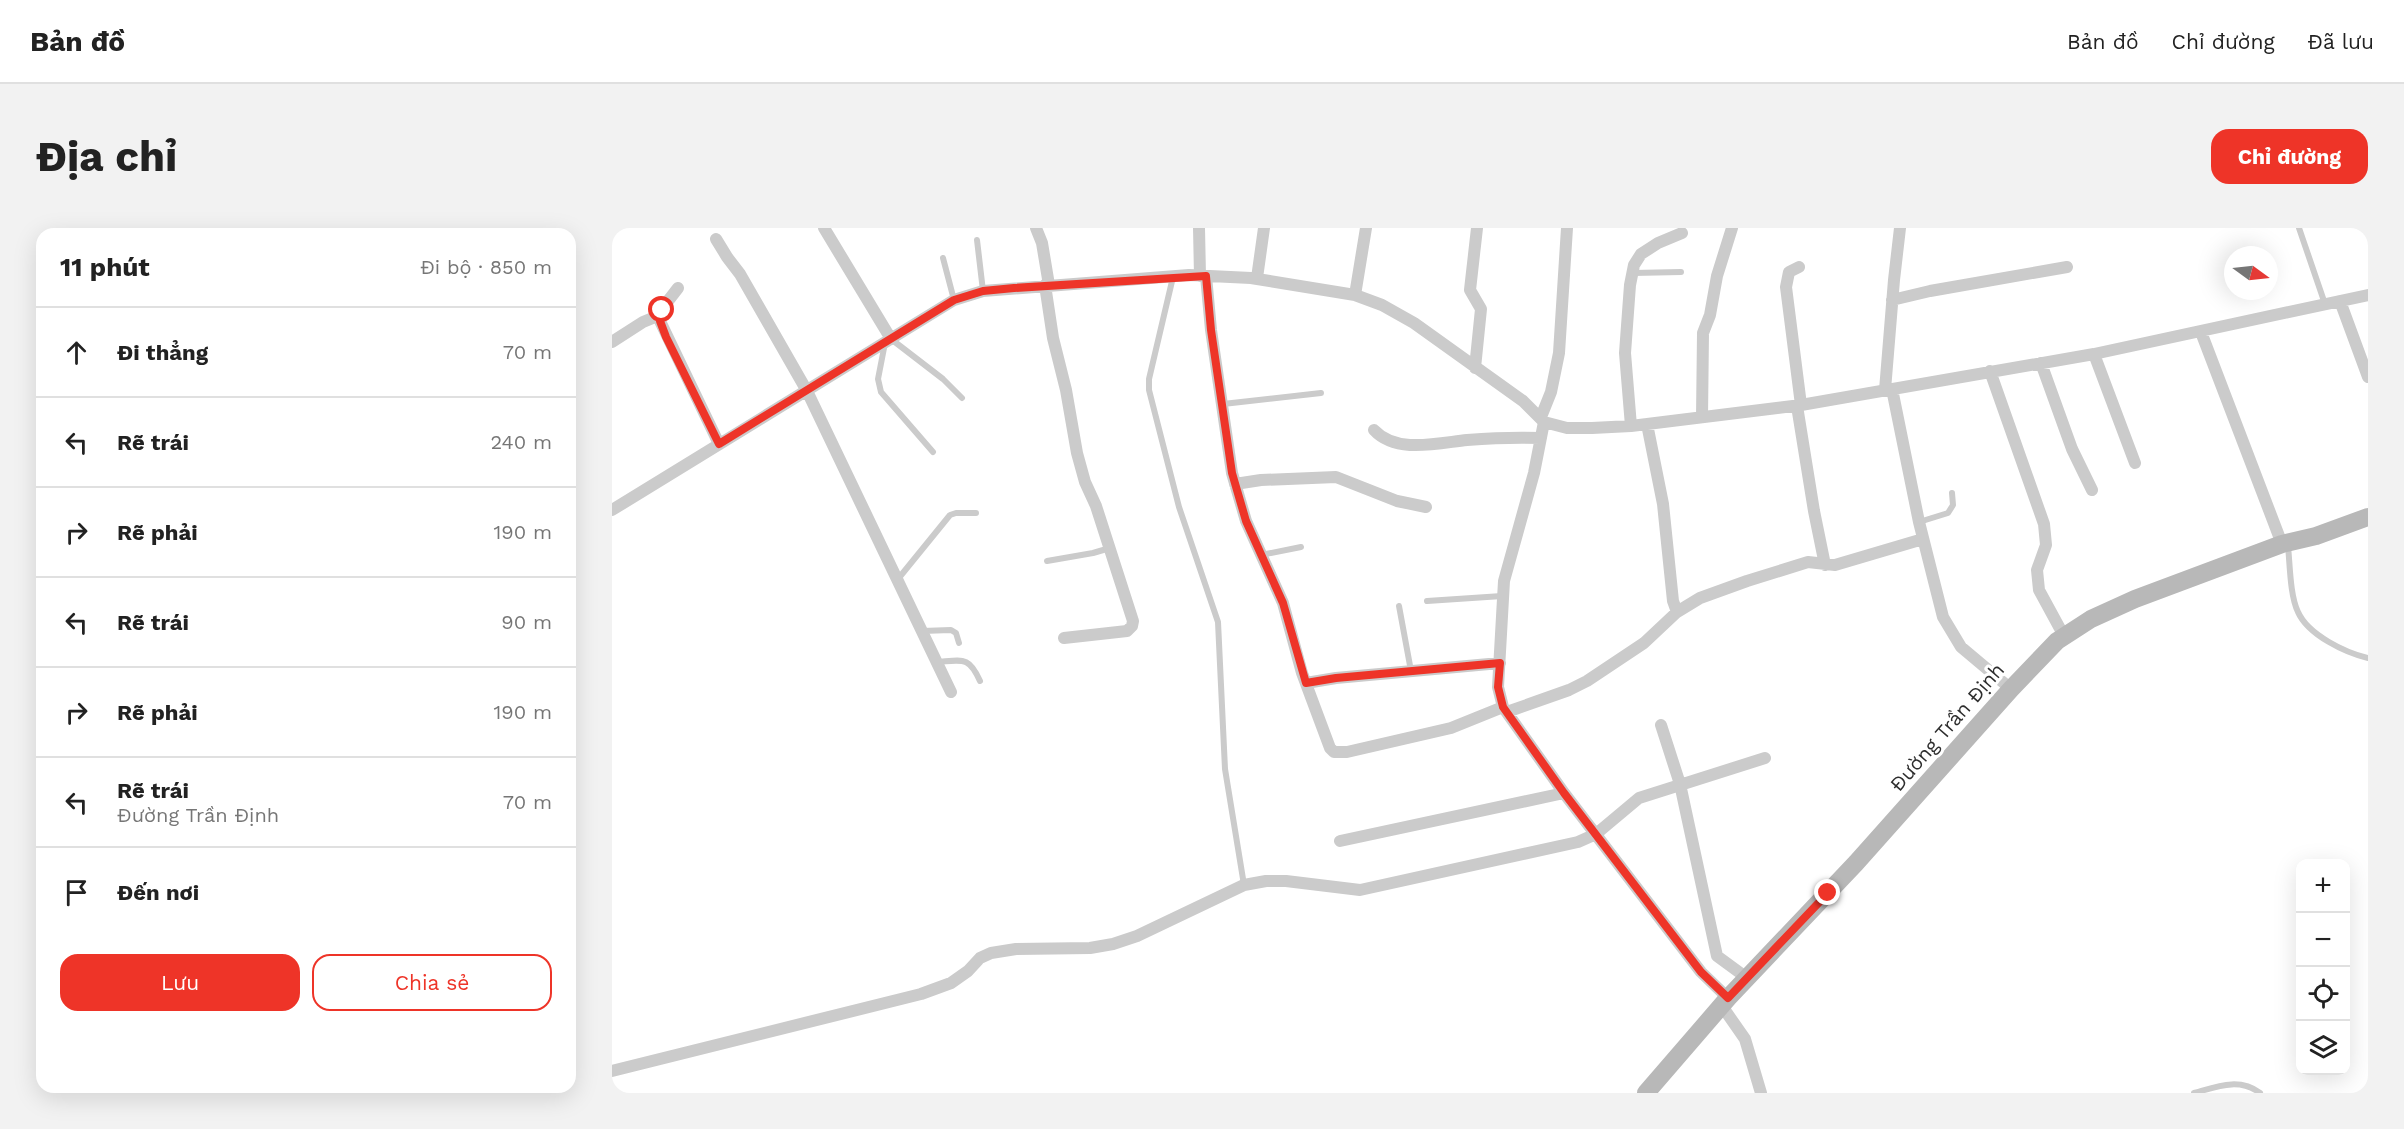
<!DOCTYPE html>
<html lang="vi">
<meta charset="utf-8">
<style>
:root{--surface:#fff;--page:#f2f2f2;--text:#222;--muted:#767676;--line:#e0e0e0;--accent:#ee3428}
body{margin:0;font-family:"Work Sans",sans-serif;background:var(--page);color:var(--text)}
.controls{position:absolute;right:18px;bottom:18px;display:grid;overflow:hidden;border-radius:12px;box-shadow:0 6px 24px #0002}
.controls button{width:54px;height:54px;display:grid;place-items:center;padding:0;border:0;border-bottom:2px solid var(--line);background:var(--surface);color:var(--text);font:30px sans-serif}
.compass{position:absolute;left:1612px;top:18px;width:54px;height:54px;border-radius:50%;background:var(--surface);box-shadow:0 6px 24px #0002;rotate:105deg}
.stop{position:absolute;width:18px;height:18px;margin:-14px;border:4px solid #ee3428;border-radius:50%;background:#fff}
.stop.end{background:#ee3428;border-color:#fff;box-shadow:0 2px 6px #0008}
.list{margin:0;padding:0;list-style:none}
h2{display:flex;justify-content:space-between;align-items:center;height:78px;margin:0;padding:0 24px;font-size:26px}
h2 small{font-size:20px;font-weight:400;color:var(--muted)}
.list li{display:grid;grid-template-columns:39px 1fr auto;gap:18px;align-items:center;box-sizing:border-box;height:90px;padding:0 24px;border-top:2px solid var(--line)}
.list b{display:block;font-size:22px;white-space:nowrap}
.list p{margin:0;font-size:20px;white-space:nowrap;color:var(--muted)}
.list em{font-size:20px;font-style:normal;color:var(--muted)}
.actions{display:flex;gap:12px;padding:18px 24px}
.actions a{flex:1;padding:14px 0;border:2px solid var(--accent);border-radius:18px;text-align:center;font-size:21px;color:var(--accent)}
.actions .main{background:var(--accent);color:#fff}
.icon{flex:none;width:33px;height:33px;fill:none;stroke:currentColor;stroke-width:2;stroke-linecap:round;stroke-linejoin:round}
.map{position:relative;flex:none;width:1756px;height:865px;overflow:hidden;border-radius:18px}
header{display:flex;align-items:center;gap:36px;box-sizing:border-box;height:84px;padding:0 30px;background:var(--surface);border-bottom:2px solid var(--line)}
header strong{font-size:28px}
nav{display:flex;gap:33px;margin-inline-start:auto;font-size:21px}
.intro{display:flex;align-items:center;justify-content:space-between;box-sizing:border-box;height:144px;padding:0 36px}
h1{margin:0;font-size:42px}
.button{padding:15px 27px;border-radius:18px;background:var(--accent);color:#fff;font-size:21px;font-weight:700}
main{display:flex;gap:36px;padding:0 36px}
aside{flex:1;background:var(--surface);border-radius:18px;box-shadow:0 6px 24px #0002}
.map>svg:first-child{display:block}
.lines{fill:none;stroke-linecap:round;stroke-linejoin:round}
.lane{stroke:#cbcbcb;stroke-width:6}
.street{stroke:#cbcbcb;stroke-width:12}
.secondary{stroke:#b8b8b8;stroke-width:18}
.route{stroke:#ee3428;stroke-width:8}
.labels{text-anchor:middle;stroke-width:6;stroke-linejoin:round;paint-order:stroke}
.street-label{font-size:20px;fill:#2e2e2e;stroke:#fff}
</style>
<header>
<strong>Bản đồ</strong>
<nav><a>Bản đồ</a><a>Chỉ đường</a><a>Đã lưu</a></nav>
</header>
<div class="intro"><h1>Địa chỉ</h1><a class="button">Chỉ đường</a></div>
<main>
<aside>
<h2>11 phút<small>Đi bộ · 850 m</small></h2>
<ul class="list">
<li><svg class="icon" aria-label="ahead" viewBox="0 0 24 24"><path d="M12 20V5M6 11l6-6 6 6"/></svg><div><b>Đi thẳng</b></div><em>70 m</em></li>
<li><svg class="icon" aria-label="left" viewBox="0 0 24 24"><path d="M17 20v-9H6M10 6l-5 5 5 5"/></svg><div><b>Rẽ trái</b></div><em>240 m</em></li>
<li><svg class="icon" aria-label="right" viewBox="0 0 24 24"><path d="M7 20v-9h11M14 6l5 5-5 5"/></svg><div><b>Rẽ phải</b></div><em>190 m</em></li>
<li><svg class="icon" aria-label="left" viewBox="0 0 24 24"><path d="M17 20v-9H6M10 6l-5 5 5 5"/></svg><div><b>Rẽ trái</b></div><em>90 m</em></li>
<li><svg class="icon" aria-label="right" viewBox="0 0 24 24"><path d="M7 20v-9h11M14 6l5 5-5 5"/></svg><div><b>Rẽ phải</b></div><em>190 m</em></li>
<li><svg class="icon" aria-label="left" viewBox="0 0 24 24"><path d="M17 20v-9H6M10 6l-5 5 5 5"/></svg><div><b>Rẽ trái</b><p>Đường Trần Định</p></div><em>70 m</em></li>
<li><svg class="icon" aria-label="arrive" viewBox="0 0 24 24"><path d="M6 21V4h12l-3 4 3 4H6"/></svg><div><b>Đến nơi</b></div></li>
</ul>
<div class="actions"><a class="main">Lưu</a><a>Chia sẻ</a></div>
</aside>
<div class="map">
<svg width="1756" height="865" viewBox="0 0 1756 865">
<rect width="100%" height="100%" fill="#fff"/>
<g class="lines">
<!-- lane -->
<path class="lane" d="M 1687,0 L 1713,76
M 365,12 L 371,63
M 331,30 L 342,72
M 1021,45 L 1069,44
M 561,49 L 537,151 L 537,162 L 567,279 L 606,394 L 613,541 L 632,657
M 279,111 L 331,151 L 350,170
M 273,115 L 266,151 L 269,164 L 321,224
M 611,176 L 709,165
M 1307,294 L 1336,285 L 1341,277 L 1340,265
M 1676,318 C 1678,337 1678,368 1686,384 C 1696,407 1734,425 1756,430
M 649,327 L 689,319
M 435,333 L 481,325 L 498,320
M 286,351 L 338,287 L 344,285 L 364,285
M 815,373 L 890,368
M 787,378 L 799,443
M 310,403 L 339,402 L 344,405 L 347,415
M 325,434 C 351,432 357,428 368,453
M 1582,865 C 1604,859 1627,849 1648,865"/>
<!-- street -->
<path class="street" d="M 212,0 L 279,111
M 424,0 L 430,15 L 437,57
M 587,0 L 588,48
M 104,11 L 115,29 L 128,46 L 195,163 L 339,464
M 1187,39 L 1177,44 L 1174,59 L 1189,177
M 594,48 L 599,102 L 620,245 L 634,293 L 671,375 L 690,445 L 718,520 L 722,524 L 735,524 L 839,500 L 891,479
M 645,50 L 652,0
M 433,57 L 441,110 L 454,162 L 465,225 L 473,254 L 484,278 L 521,393 L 520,398 L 515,403 L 452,410
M 66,60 L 49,82 L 48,93 L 107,216
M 743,67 L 754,0
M 1280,72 L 1318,63 L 1455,39
M 1728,73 L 1756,149
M 1589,104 L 1670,316
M 0,114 L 31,94 L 48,87
M 1482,126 L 1523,235
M 1429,135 L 1460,221 L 1480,262
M 863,140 L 869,81 L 858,62 L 865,0
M 1378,143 L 1432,296 L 1434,317 L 1425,342 L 1427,362 L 1452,408
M 1280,161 L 1307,294 L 1331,389 L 1349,419 L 1399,461
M 1273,162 L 1282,52 L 1288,0
M 1185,178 L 1202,283 L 1213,337
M 929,189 L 939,164 L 947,125 L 955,0
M 1090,189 L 1091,105 L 1098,87 L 1105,48 L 1120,0
M 932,194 L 922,245 L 892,353 L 886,459 L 891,479 L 952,565 L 1089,744 L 1116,770
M 1035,196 L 1051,276 L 1061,373 L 1065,384
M 1019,198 L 1013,125 L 1018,57 L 1022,37 L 1029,26 L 1046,15 L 1070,5
M 762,202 C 784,226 826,215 855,212 C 880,210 904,209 929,210
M 623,256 L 649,252 L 724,249 L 785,273 L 814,279
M 0,282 L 342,72 L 371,63 L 577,47 L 639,50 L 743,67 L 770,77 L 802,95 L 911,173 L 932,194 L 955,200 L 980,200 L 1019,198 L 1189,177 L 1482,126 L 1756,67
M 694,455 L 724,450 L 888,435
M 895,484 L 957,462 L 975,453 L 1032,415 L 1065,384 L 1088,370 L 1135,353 L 1196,334 L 1223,337 L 1311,311
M 1049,497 L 1068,556 L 1105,728 L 1135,750
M 728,613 L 952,565
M 1110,778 L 1133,811 L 1149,865
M 0,843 L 309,766 L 339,755 L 356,743 L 368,730 L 379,725 L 404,721 L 478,720 L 501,716 L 525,708 L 632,657 L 654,653 L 674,653 L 748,662 L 966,614 L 984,606 L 1027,570 L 1153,530"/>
<!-- secondary -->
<path class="secondary" d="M 1034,865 L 1116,770 L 1244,635 L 1399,461 L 1445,413 L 1479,391 L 1523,371 L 1670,316 L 1704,308 L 1756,289"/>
</g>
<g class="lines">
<!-- route -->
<path class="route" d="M 50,82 L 48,93 L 54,109 L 107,216 L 342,72 L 371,63 L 402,60 L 594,48 L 599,102 L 620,245 L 634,293 L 671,375 L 694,455 L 724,450 L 888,435 L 886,459 L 891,479 L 952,565 L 1089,744 L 1116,770 L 1216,665"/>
</g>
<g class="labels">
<!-- street labels -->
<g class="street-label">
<text transform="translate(1335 499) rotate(-49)" y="7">Đường Trần Định</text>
</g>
</g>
</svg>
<div class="controls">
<button>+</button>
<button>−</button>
<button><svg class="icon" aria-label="locate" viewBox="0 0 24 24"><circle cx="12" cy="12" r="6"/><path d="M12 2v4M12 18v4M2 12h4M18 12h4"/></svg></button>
<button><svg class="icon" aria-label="layers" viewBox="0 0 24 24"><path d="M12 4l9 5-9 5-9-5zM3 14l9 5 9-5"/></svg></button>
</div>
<svg class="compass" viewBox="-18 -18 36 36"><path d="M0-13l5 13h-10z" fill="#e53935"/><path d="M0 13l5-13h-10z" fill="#767676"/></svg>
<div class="stop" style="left:50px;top:82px"></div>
<div class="stop end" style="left:1216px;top:665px"></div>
</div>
</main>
